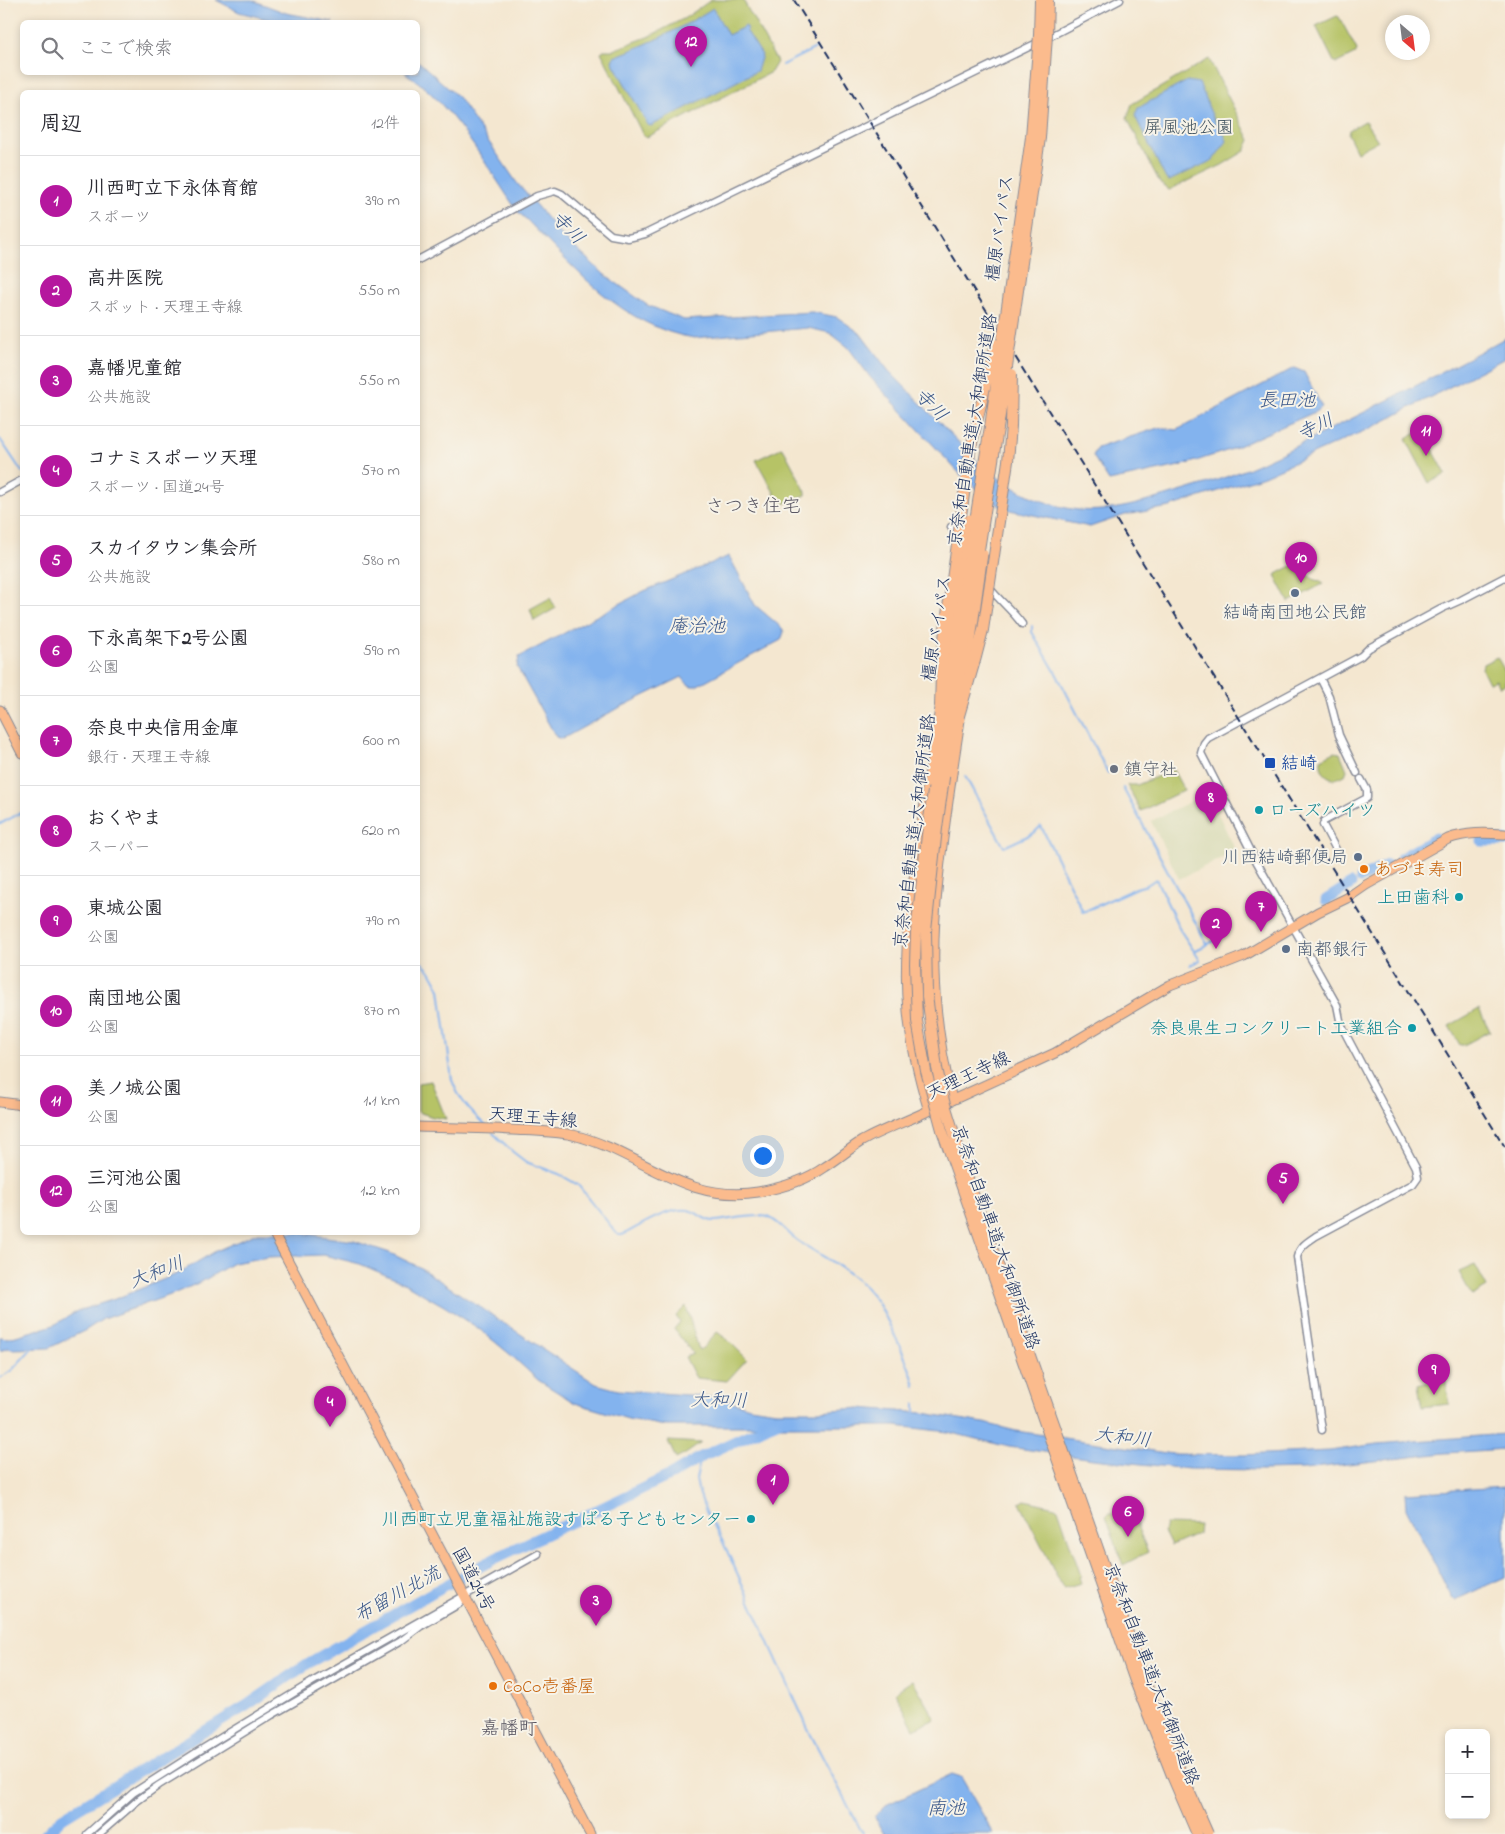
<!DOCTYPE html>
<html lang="ja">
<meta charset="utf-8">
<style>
:root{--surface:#fff;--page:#f7f7f7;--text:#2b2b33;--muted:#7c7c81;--line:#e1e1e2;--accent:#b5179e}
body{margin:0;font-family:"Indie Flower","Klee One",sans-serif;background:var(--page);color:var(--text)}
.controls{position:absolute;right:15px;bottom:15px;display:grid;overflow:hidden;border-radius:8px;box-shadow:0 2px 8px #0003}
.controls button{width:45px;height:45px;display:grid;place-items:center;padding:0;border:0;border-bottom:1px solid var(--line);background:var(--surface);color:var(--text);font:25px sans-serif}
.compass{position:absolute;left:1385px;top:15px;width:45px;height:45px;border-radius:50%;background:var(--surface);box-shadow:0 2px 8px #0003;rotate:152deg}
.you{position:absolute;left:762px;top:1155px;width:18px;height:18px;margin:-12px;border:4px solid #fff;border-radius:50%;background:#1a73e8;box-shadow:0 0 0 8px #1a73e833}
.badge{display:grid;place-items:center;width:32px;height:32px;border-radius:50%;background:var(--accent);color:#fff;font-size:16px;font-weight:700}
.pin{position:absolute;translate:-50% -41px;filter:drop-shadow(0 1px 2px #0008)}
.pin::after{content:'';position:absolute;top:26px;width:18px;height:15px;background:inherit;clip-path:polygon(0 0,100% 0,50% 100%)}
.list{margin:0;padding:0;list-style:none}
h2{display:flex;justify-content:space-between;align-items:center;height:65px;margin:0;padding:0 20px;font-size:21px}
h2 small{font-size:16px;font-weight:400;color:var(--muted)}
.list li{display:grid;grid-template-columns:32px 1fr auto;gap:15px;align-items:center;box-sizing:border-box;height:90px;padding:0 20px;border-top:1px solid var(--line)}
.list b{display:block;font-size:19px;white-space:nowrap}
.list p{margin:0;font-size:16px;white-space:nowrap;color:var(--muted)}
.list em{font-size:16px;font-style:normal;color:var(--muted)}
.icon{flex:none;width:28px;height:28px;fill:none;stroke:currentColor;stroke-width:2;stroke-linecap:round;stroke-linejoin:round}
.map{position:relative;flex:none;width:1505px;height:1834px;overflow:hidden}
.search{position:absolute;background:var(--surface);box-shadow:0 2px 8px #0003;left:20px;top:20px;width:400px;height:55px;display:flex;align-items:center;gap:12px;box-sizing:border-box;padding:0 18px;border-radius:8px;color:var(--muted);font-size:19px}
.panel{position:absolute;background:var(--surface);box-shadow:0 2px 8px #0003;left:20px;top:90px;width:400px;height:1145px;border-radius:8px}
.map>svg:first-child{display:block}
.built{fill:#dddebc}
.green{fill:#b6c366;stroke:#687962}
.water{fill:#83b3ee;stroke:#4f71a6}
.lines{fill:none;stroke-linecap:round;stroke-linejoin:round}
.stream{stroke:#83b3ee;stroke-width:2}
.river{stroke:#83b3ee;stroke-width:11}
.tertiary-casing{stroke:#888b97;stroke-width:9}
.primary-casing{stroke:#888b97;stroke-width:11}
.trunk-casing{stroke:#888b97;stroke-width:11}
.tertiary{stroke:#fff;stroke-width:6}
.primary{stroke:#fbbb8d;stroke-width:9}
.trunk{stroke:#fbbb8d;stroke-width:9}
.rail{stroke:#1b2f5e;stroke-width:2;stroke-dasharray:8 4;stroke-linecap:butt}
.trunk-bridge-casing{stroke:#888b97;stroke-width:11;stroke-linecap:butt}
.motorway-bridge-casing{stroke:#888b97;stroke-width:12;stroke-linecap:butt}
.trunk-bridge{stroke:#fbbb8d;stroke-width:9}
.motorway-bridge{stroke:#fbbb8d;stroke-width:10}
.service-dot{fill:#5c6f8a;stroke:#f7f3e8;stroke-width:2}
.transit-dot{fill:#1a4fb4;stroke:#f7f3e8;stroke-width:2}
.worship-dot{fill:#6b7280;stroke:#f7f3e8;stroke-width:2}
.culture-dot{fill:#0f9aa8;stroke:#f7f3e8;stroke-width:2}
.food-dot{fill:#e8710a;stroke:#f7f3e8;stroke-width:2}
.labels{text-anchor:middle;stroke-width:4;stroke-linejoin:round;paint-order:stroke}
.park-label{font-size:18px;fill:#425460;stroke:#f7f3e8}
.street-label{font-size:18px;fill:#1b2f5e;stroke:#f7f3e8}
.service-label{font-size:18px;fill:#4e5e75;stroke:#f7f3e8}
.transit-label{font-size:18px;fill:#164399;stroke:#f7f3e8;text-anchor:start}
.worship-label{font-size:18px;fill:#5b616d;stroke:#f7f3e8;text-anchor:start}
.culture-label{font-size:18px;fill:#0d838f;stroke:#f7f3e8;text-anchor:end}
.food-label{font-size:18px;fill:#c56008;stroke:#f7f3e8;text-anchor:start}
.water-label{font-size:19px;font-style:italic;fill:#3a5789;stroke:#f7f3e8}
.neighbourhood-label{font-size:19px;fill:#5a5763;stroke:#f7f3e8}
</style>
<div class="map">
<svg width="1505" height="1834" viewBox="0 0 1505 1834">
<rect width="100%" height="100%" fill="#f7f3e8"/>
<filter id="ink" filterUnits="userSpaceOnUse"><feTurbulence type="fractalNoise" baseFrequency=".02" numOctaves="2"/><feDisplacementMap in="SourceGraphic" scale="10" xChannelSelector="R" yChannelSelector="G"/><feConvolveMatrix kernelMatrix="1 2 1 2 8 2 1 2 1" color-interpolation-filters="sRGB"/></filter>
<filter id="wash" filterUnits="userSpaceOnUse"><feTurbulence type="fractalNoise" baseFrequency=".0096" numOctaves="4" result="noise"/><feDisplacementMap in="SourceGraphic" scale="20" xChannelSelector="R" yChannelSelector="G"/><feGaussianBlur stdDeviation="1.12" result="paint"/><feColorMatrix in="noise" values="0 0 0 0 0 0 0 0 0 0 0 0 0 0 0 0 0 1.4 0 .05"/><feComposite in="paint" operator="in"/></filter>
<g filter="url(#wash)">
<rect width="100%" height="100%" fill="#f4e7d0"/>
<!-- built -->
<path class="built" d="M 1208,793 L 1236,851 L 1179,879 L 1151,821 Z"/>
<!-- green -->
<path class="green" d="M 711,0 L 743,0 L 777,62 L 771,72 L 647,137 L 644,137 L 601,52 L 604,50 L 613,50 L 650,36 L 685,18 Z
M 1337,16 L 1339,17 L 1357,50 L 1355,54 L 1337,63 L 1334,62 L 1316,26 Z
M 1209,59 L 1250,140 L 1245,151 L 1222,165 L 1169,190 L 1160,183 L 1127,118 L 1132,104 Z
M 1365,121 L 1378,141 L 1357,152 L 1348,134 L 1349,130 Z
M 1422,430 L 1446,474 L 1429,483 L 1406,439 Z
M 781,448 L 784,450 L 806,492 L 806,495 L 781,505 L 756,460 Z
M 1299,562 L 1301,563 C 1307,573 1309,580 1321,581 L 1323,584 L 1289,602 L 1275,575 Z
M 550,598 L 556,608 L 534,621 L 530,609 Z
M 1497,657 L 1505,671 L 1505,684 L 1500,687 L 1496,680 L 1489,683 L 1482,669 L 1483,664 Z
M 1335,752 L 1340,753 L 1347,770 L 1345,775 L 1335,779 C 1324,777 1320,770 1321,759 Z
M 1173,770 L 1184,790 L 1141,811 L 1127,785 L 1137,785 Z
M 1479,1009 L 1490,1031 L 1464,1045 L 1460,1045 L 1449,1026 Z
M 431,1081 L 446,1119 L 433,1117 L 418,1112 L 418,1083 Z
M 1475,1265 L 1487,1287 L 1472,1296 L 1459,1272 Z
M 686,1306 L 699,1350 L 704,1347 L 717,1332 L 728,1340 L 747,1359 L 727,1381 L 696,1378 L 685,1357 L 693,1354 L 674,1329 L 680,1322 L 676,1316 Z
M 1445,1378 L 1450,1404 L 1422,1407 L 1418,1385 Z
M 668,1441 L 701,1443 L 687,1453 L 676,1459 Z
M 1025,1500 L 1055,1507 L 1058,1509 L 1081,1576 L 1079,1577 L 1081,1583 L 1063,1588 L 1020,1503 Z
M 1110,1513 L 1134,1514 L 1135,1521 L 1148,1552 L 1123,1565 L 1106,1516 Z
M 1166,1524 L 1199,1525 L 1198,1534 L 1171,1546 L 1164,1532 Z
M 913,1680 L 935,1719 L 914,1729 L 895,1692 Z"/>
<!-- water -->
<path class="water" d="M 216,0 L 252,0 L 286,13 L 333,22 L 278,22 L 239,12 Z
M 713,8 L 728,35 L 746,26 L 748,29 L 746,30 L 762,55 L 757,71 L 651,126 L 648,125 L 612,61 L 614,57 C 650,43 681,29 713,8 Z
M 418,61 L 458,97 L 517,183 L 563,237 L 605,275 L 647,305 L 684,320 L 812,312 L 837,317 L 860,333 L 888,370 L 983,467 C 1011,488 1044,506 1079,510 C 1111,513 1146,502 1176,493 C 1203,485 1232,476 1258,464 C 1288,451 1317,435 1347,421 C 1400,394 1453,367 1505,338 L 1505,358 L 1375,426 L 1264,476 L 1170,507 L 1125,515 L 1090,527 L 1005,509 L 987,497 L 961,475 L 870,377 L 848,347 L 830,333 L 808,328 L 694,338 C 623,327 574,268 527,220 L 518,212 C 489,170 449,99 405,73 L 418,72 Z
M 1187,81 L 1199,83 L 1207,101 L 1208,106 L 1216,124 L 1220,125 L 1227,141 L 1213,160 L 1169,181 L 1166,179 L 1135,116 L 1138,108 Z
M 1294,368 L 1304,372 L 1322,407 L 1315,412 L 1229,450 L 1184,465 L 1109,481 L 1093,456 L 1097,448 L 1158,428 L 1177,430 Z
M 729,556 L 755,605 L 782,628 L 784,632 L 781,640 L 696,686 C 688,687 686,682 682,677 L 611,712 L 562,739 L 556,737 L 517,667 L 519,657 L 644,591 Z
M 257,1233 L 300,1233 L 354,1241 L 390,1253 L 419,1267 L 596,1384 L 618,1390 L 716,1397 L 750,1407 L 776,1411 L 819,1411 L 860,1408 L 923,1413 L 984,1423 L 1016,1431 L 1173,1454 L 1242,1455 L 1330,1451 L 1377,1444 L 1505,1434 L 1505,1449 L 1445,1453 L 1304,1469 L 1261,1470 L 1189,1469 L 1093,1459 L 1009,1447 L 948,1432 L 896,1426 L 665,1426 L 628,1419 L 575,1403 L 538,1380 L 512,1356 L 478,1328 L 444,1306 L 402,1282 L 360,1264 L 324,1255 L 268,1257 L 233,1263 L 203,1281 L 173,1294 L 103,1319 L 86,1330 L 49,1348 L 12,1349 L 8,1348 L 0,1351 L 0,1337 L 9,1338 L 54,1325 L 78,1311 L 115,1299 L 177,1274 L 216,1251 Z
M 1505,1487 L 1505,1577 L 1455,1600 L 1452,1598 L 1406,1508 L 1405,1493 Z
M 952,1774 L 961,1777 L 994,1834 L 884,1834 L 874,1817 L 886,1805 Z"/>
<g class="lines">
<!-- stream -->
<path class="stream" d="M 782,65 L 816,48
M 0,439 L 22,472
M 1032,626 L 1032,632 L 1056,673 L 1108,773
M 965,776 L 1004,847 L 1034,833 L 1041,826 L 1083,912 L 1136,888 L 1147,885 L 1156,879 L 1180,930 L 1200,960 L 1190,965
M 1123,788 L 1207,944
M 0,824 L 22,812
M 1194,951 L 1218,939
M 418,959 L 430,971 L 440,989 L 452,1080 C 459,1100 471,1112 486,1126
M 493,1133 L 513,1152 L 526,1162 L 559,1174 L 578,1185 L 618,1235 L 622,1235 C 640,1226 668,1207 688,1210 C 699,1212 704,1222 716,1221 C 730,1220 756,1213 768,1217 C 780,1222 788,1234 798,1241 C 826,1259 859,1274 878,1303 C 885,1315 891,1328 897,1340 C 904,1355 911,1370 915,1386
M 0,1378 L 12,1370 L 33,1347
M 915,1404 L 915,1414
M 701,1457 L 696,1479 L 698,1489 L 706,1512 L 722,1540 L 811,1735 L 863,1834"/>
<!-- river -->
<path class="river" d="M 1482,841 L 1505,841
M 1401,858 L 1436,838
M 1361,878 L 1387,865
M 1326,900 L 1351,884
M 46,1834 L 62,1818 L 246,1706 L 307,1664 L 435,1591 L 496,1558 L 671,1475 L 701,1457 L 781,1420"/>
</g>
</g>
<g filter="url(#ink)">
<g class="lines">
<!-- tertiary casing -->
<g class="tertiary-casing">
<path id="tertiary" d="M 418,260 L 537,196 L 555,191 L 562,194 L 611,235 L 628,238 L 645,234 L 1037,43 L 1120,0
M 0,492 L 22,480
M 951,527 L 957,538
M 979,574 C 992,595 1009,606 1022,624
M 1320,678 L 1329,696 L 1339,735 L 1357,773
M 1324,821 L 1367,798 L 1367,790 L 1361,779
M 1323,825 L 1339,855
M 1322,1430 L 1297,1257 C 1300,1246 1307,1242 1316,1236 L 1413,1184 L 1418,1177 L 1416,1167 L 1344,1031 L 1340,1020 L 1337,1005 L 1254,857 L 1201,753 L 1204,743 L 1208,738 L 1361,656 L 1369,648 L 1441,609 L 1461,600 L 1505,577
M 87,1834 L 133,1793 L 194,1754 L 312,1682 L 538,1554
M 99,1834 L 137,1801 L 159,1785 L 272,1715 L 401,1641 L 421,1626 L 459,1604 L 464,1596"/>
</g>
<!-- primary casing -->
<g class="primary-casing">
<path id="primary" d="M 0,1102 L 22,1105
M 946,1103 L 1055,1053 L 1170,985 L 1244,956 L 1318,912 L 1347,898 L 1366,885 L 1448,839 C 1467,832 1485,833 1505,834
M 418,1127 C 449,1128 481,1128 512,1130 C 532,1131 553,1131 573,1135 C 640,1151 683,1204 758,1192 C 781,1188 805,1181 825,1167 C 838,1159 849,1149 862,1141 C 885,1128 911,1120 934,1108"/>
</g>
<!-- trunk casing -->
<g class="trunk-casing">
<path id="trunk" d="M 0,710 L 22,753
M 928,783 C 918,854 901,939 908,1011 C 911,1045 919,1078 929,1111
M 952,1100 C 942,1058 935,1015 934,971 C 932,905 943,838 952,773
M 273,1232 L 590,1834"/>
</g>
<!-- tertiary -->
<use href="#tertiary" class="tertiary"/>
<!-- primary -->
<use href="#primary" class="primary"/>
<!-- trunk -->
<use href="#trunk" class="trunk"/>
<!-- rail -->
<path class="rail" d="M 794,0 L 1505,1147"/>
<!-- trunk-bridge casing -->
<g class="trunk-bridge-casing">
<path id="trunk-bridge" d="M 945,677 L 970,519
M 965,683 L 983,554
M 952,773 L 960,720
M 928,783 L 941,702"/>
</g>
<!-- motorway-bridge casing -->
<g class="motorway-bridge-casing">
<path id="motorway-bridge" d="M 1040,0 L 1039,35 L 1031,137 L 991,420 L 940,742 L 928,826 L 916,932 L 915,964 L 917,1021 L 926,1071 L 942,1130 L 1135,1681 L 1173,1778 L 1197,1834
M 1048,0 L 1047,35 L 1040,138 L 999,422 L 949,742 L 937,828 L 926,931 L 927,996 L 937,1068 L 944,1101 L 972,1191 L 1144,1679 L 1182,1775 L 1208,1834
M 940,707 L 941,674 L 945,629 L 970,452 L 995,344
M 956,726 L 976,657 L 983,630 L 1008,461 L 1011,426 L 1012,374"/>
</g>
<!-- trunk-bridge -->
<use href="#trunk-bridge" class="trunk-bridge"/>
<!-- motorway-bridge -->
<use href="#motorway-bridge" class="motorway-bridge"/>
</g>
</g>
<!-- markers -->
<g class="service-dot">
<circle cx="1295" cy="593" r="5"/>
<circle cx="1358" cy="857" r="5"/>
<circle cx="1286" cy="949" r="5"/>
</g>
<rect class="transit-dot" x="1264" y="757" width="12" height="12" rx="2.5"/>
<circle class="worship-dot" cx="1114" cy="769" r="5"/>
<g class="culture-dot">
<circle cx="1259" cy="810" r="5"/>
<circle cx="1459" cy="897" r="5"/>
<circle cx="1412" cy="1028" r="5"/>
<circle cx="751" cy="1519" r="5"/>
</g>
<g class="food-dot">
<circle cx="1364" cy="869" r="5"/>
<circle cx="493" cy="1686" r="5"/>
</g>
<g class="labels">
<!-- park labels -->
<g class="park-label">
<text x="1189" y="133">屏風池公園</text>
</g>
<!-- street labels -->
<g class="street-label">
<text transform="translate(999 228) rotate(-82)" y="6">橿原バイパス</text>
<text transform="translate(972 430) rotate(-81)" y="6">京奈和自動車道;大和御所道路</text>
<text transform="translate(936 628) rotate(-81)" y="6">橿原バイパス</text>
<text transform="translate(914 831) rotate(-83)" y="6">京奈和自動車道;大和御所道路</text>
<text transform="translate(968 1075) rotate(-25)" y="6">天理王寺線</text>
<text transform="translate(533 1117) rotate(5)" y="6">天理王寺線</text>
<text transform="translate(996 1237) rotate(71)" y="6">京奈和自動車道;大和御所道路</text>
<text transform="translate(474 1579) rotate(62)" y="6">国道24号</text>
<text transform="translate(1152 1674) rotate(69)" y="6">京奈和自動車道;大和御所道路</text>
</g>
<!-- service labels -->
<g class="service-label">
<text x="1295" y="618">結崎南団地公民館</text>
<text x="1348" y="863" text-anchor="end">川西結崎郵便局</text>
<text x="1296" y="955" text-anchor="start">南都銀行</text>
</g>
<!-- transit labels -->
<g class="transit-label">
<text x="1281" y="769">結崎</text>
</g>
<!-- worship labels -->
<g class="worship-label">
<text x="1124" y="775">鎮守社</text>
</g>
<!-- culture labels -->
<g class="culture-label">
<text x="1269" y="816" text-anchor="start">ローズハイツ</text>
<text x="1449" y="903">上田歯科</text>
<text x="1402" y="1034">奈良県生コンクリート工業組合</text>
<text x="741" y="1525">川西町立児童福祉施設すばる子どもセンター</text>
</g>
<!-- food labels -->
<g class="food-label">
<text x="1374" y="875">あづま寿司</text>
<text x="503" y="1692">CoCo壱番屋</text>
</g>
<!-- water labels -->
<g class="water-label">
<text transform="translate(569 227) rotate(46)" y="7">寺川</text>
<text x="1287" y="406">長田池</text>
<text transform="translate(932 404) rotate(46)" y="7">寺川</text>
<text transform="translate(1315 426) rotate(-26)" y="7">寺川</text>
<text x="697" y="632">庵治池</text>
<text transform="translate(156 1271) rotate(-21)" y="7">大和川</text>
<text transform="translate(719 1399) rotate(1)" y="7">大和川</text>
<text transform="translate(1123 1436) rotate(7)" y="7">大和川</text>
<text transform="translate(397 1593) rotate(-29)" y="7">布留川北流</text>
<text x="946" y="1814">南池</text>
</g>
<!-- neighbourhood labels -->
<g class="neighbourhood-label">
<text x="753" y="512">さつき住宅</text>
<text x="509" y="1734">嘉幡町</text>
</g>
</g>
</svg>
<div class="controls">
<button>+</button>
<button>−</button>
</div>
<svg class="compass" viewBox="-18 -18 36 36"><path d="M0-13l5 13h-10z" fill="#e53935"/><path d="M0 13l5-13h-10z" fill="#7c7c81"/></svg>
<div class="you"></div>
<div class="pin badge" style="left:773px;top:1505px">1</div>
<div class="pin badge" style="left:1216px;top:949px">2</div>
<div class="pin badge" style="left:596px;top:1626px">3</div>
<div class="pin badge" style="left:330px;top:1427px">4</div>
<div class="pin badge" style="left:1283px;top:1204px">5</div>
<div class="pin badge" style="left:1128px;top:1537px">6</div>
<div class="pin badge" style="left:1261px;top:932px">7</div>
<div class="pin badge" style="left:1211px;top:823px">8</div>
<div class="pin badge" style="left:1434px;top:1395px">9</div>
<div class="pin badge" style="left:1301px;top:583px">10</div>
<div class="pin badge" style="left:1426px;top:456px">11</div>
<div class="pin badge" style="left:691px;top:67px">12</div>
<div class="search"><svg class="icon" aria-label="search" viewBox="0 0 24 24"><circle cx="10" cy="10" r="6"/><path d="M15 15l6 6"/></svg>ここで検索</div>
<section class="panel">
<h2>周辺<small>12件</small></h2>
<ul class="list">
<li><span class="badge">1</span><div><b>川西町立下永体育館</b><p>スポーツ</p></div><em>390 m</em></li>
<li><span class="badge">2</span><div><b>高井医院</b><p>スポット · 天理王寺線</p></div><em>550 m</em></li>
<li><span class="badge">3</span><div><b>嘉幡児童館</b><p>公共施設</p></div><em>550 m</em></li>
<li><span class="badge">4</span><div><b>コナミスポーツ天理</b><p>スポーツ · 国道24号</p></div><em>570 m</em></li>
<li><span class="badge">5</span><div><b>スカイタウン集会所</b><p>公共施設</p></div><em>580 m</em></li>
<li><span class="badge">6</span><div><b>下永高架下2号公園</b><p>公園</p></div><em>590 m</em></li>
<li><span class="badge">7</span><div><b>奈良中央信用金庫</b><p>銀行 · 天理王寺線</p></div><em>600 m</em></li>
<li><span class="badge">8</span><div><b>おくやま</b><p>スーパー</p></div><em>620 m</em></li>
<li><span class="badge">9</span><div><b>東城公園</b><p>公園</p></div><em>790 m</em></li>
<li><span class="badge">10</span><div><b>南団地公園</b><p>公園</p></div><em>870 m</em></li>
<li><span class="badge">11</span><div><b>美ノ城公園</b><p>公園</p></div><em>1.1 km</em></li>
<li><span class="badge">12</span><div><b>三河池公園</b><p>公園</p></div><em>1.2 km</em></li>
</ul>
</section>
</div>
